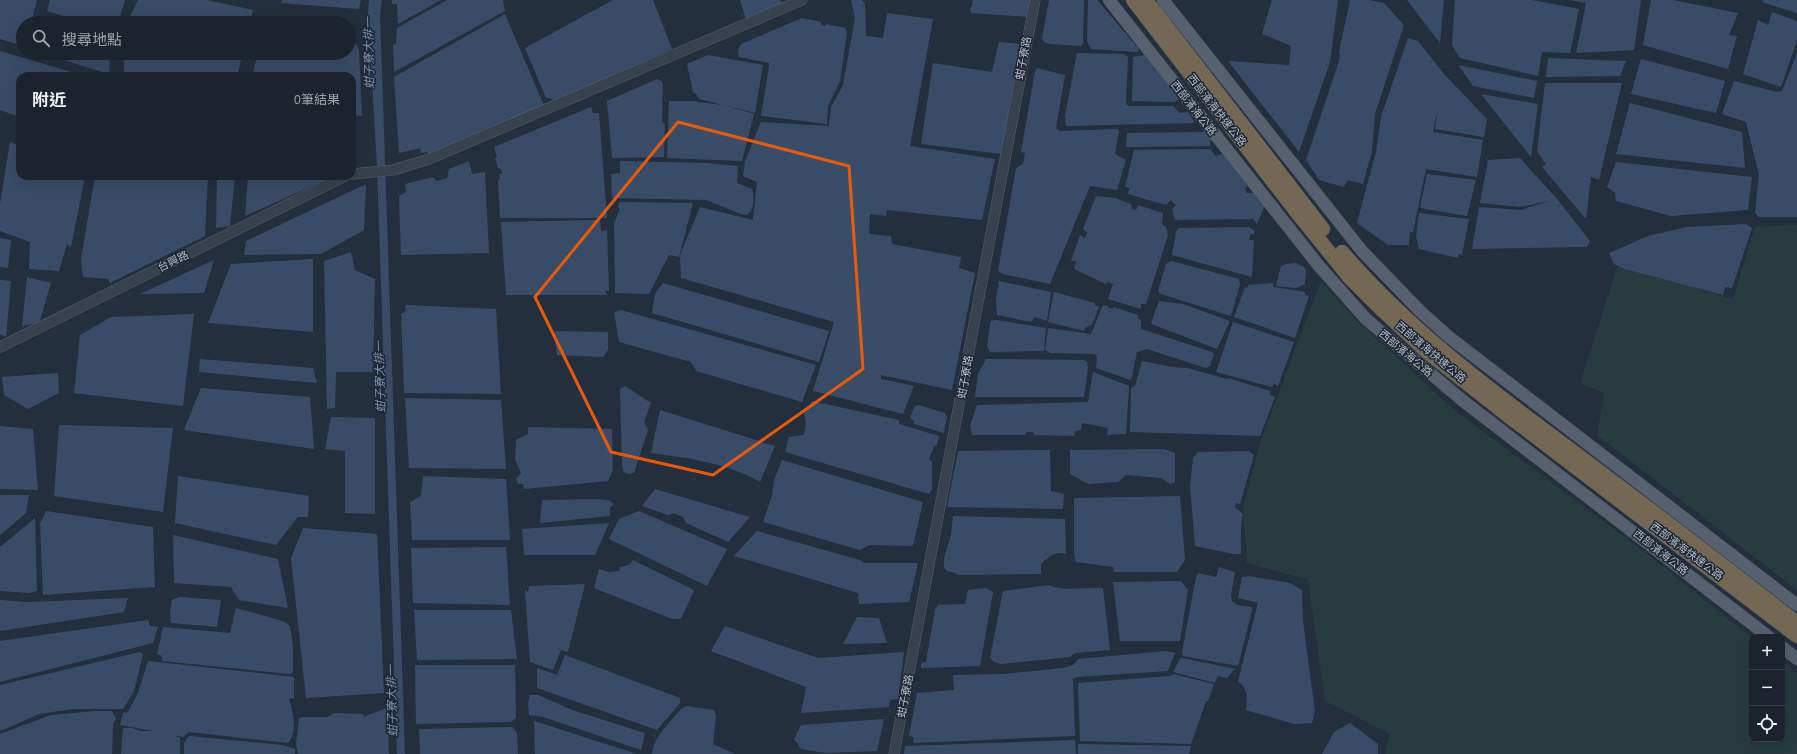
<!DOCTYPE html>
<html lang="zh-TW">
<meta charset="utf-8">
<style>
:root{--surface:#1b232e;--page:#242b36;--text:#f1f3f6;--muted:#a0a4aa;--line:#39404a}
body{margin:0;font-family:Ubuntu,"Noto Sans TC",sans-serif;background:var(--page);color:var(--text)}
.controls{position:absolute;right:12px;bottom:12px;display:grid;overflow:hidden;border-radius:8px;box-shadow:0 4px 16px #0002}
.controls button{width:36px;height:36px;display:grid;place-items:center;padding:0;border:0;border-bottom:1px solid var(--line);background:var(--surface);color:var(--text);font:20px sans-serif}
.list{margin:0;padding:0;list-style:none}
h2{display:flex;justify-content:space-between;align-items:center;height:52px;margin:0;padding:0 16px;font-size:17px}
h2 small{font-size:13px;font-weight:400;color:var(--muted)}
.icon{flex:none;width:22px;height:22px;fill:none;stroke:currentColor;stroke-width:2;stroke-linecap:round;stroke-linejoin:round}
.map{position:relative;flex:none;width:1797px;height:754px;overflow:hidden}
.search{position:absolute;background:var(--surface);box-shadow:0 4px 16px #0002;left:16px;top:16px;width:340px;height:44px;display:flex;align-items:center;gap:10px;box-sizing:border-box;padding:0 14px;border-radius:22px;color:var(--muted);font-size:15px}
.panel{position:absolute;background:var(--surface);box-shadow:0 4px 16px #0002;left:16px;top:72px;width:340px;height:108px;border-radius:12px}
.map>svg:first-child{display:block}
.green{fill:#263c3f}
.water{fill:#394c67}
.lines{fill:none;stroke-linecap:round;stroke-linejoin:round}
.minor-casing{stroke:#565f6c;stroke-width:11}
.major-casing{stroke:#414a57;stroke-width:13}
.highway-casing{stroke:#434c59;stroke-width:15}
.minor{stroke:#38414e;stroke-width:10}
.major{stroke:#56606e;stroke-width:12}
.highway{stroke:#746855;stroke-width:14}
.marked{fill:none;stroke:#e8590c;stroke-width:3;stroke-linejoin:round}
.labels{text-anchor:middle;stroke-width:3;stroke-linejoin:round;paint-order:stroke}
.street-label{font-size:11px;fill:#b4bcc9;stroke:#1d2633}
.water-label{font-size:12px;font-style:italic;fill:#7c92b1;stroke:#1d2633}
</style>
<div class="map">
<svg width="1797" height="754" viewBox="0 0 1797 754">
<rect width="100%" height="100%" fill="#242f3e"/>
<!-- green -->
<path class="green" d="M 1797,225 L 1797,590 L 1597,435 L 1604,393 L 1580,383 L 1618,265 L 1733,299 L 1755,227 Z
M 1321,281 L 1358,322 L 1453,409 L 1646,553 L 1752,638 L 1752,739 L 1782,739 L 1782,661 L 1797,673 L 1797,754 L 1385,754 L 1390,734 L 1325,701 L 1308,580 L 1247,563 L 1243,509 L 1260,443 Z"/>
<!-- water -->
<path class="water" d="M 0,0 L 37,0 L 31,23 L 23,23 L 23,46 L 0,39 Z
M 50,0 L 125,0 L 118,23 L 86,23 L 47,11 Z
M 138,0 L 207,0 L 253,10 L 250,23 L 127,23 Z
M 282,0 L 361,0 L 359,9 L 281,3 Z
M 369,0 L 382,0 L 380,14 L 405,754 L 397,754 L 377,166 L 368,11 Z
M 392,0 L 441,0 L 398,24 L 397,4 L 392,4 Z
M 447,0 L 503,0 L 505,11 L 394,72 L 393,45 L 396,44 L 397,28 Z
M 613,0 L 653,0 L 672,49 L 554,101 L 551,98 L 546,98 L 525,48 Z
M 740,0 L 780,0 L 783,5 L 746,19 Z
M 851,0 L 862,0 L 865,4 L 866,36 L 883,38 L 887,13 L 933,19 L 910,146 L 995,159 L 982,220 L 887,210 L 886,216 L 870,214 L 869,234 L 891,236 L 892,244 L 961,257 L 959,268 L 975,273 L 952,390 L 881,375 L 881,379 L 914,386 L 903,414 L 813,391 L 834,322 L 681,278 L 680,255 L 700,207 L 753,220 L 757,182 L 743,176 L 745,161 L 761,122 L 829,126 L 831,107 L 843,85 L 855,18 Z
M 973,0 L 1032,0 L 1029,17 L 971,13 L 970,8 L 972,6 Z
M 1049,0 L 1084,0 L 1083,44 L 1081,46 L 1049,44 L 1044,42 L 1042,38 Z
M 1088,0 L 1097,0 L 1139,49 L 1138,52 L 1091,49 L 1087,41 Z
M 1272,0 L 1338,0 L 1330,62 L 1299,152 L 1228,61 L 1289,65 L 1291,46 L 1262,34 Z
M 1350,0 L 1369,0 L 1384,3 L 1404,25 L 1375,114 L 1372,151 L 1363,184 L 1348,180 L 1344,187 L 1319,180 L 1306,160 L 1340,58 L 1339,52 Z
M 1407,0 L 1444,0 L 1440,43 Z
M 1455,0 L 1532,0 L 1579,9 L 1570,53 L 1542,52 L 1538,76 L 1460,58 L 1452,45 Z
M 1571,0 L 1641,0 L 1634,50 L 1576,53 L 1586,3 Z
M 1651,0 L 1673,0 L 1738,13 L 1729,35 L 1737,36 L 1728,69 L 1643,45 Z
M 1763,0 L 1797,0 L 1797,13 L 1762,2 Z
M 1772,12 L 1797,21 L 1797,41 L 1781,87 L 1743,74 L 1758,20 L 1768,25 Z
M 505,14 L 544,106 L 429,154 L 427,152 L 421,153 L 420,148 L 399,153 L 394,77 Z
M 802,18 L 821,22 L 821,25 L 825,26 L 826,24 L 845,28 L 847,33 L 840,81 L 828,106 L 827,124 L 761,116 L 769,66 L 769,63 L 739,57 L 738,50 L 741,44 Z
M 349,38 L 353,38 L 359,50 L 362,116 L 352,115 L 352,76 L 252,76 L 258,53 L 349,53 Z
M 1408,38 L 1418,41 L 1444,74 L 1487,119 L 1484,137 L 1435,129 L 1438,108 L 1433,132 L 1483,140 L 1477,177 L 1426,169 L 1413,232 L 1410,232 L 1409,245 L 1388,245 L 1357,223 L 1376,152 L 1381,117 Z
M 999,42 L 1020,44 L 1017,51 L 1022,53 L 1001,154 L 921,144 L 933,63 L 992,72 Z
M 0,51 L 85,76 L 20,76 L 20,117 L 0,110 Z
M 41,53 L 110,53 L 109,74 Z
M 124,53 L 243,53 L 237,76 L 133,76 L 124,74 Z
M 1077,53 L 1124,54 L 1128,57 L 1126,104 L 1129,106 L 1173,106 L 1180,113 L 1188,112 L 1195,123 L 1066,126 L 1065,116 Z
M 1797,53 L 1797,217 L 1759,217 L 1755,213 L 1759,175 L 1746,122 L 1722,114 L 1734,81 L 1777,92 L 1782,91 Z
M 708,55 L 763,65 L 755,113 L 699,99 L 696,94 L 693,92 L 687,64 Z
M 1146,55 L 1180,99 L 1174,102 L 1132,101 L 1133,57 Z
M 1548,58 L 1626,61 L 1620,76 L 1546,77 Z
M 1641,59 L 1725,81 L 1716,113 L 1631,94 Z
M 1458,65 L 1537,81 L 1534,98 L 1473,86 Z
M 1037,68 L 1065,75 L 1056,128 L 1060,131 L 1117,129 L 1119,131 L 1115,154 L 1126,160 L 1117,190 L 1090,186 L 1050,284 L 1003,274 L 998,271 L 1016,168 L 1023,164 L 1025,153 L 1021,152 L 1035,71 Z
M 657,79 L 661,81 L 663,84 L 662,122 L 665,124 L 664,157 L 612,158 L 607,101 Z
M 1545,83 L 1622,83 L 1599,180 L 1591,177 L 1586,219 L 1542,167 L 1546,164 L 1537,151 Z
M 1481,94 L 1538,104 L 1531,157 Z
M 669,101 L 695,101 L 697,102 L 723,105 L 754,114 L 742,161 L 667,158 Z
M 1630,103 L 1742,132 L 1745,168 L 1616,154 Z
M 591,107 L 593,113 L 599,113 L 607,218 L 500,218 L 498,181 L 500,178 L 499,174 L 502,173 L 501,169 L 498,168 L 495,158 L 497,157 L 494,147 Z
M 1205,132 L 1211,138 L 1210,146 L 1126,147 L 1127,133 Z
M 10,142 L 20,146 L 20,176 L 85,176 L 71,247 L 67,244 L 59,271 L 29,269 L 30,242 L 0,231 L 0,204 Z
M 1211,149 L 1215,156 L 1226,153 L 1249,185 L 1245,188 L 1247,193 L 1255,193 L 1266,202 L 1257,224 L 1253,219 L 1175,220 L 1172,209 L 1176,205 L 1171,200 L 1166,205 L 1128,194 L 1130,188 L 1125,187 L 1134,150 Z
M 1520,158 L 1557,199 L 1590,241 L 1587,247 L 1472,249 L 1479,207 L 1521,210 L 1549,201 L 1520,207 L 1480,203 L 1488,160 Z
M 469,161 L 472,174 L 485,172 L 489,253 L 401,255 L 399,196 L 406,192 L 405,184 L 433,177 L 437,181 L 447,178 L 449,169 Z
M 620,161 L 706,163 L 738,166 L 737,183 L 752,189 C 755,197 754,210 747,215 L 741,214 L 706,200 L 612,198 L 611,174 L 620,173 Z
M 1616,162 L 1752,177 L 1748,210 L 1671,216 L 1616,201 L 1615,193 L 1607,187 Z
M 1427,174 L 1476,180 L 1467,216 L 1420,208 Z
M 95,176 L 208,176 L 205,236 L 110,283 L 108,279 L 83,277 L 81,259 Z
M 217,176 L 235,176 L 230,226 L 216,228 Z
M 248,176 L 334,176 L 245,216 Z
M 366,184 L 364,230 L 321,254 L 244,255 L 246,241 Z
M 1096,196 L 1115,198 L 1131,204 L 1132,209 L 1136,210 L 1138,205 L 1163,213 L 1162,224 L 1166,227 L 1168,235 L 1146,304 L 1141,304 L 1141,309 L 1108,299 L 1113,284 L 1108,282 L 1106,284 L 1074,269 L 1076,261 L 1071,261 L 1080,235 L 1085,238 L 1087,232 L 1083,229 Z
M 619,202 L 693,203 L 679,257 L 669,255 L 649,294 L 615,293 L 614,223 L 620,209 L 618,208 Z
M 1419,213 L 1469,219 L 1462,255 L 1459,254 L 1458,258 L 1419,249 L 1416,237 Z
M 600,220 L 601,231 L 607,230 L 609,291 L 605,290 L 607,295 L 506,295 L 501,222 Z
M 1746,224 L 1752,228 L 1732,288 L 1725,287 L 1723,295 L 1625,269 L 1614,264 L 1609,253 L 1648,236 L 1686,227 Z
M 1249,227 L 1255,231 L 1254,234 L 1250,234 L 1249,240 L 1254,240 L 1252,277 L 1172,255 L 1176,232 L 1179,228 Z
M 0,238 L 11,240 L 8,268 L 0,267 Z
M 351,252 L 355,270 L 375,279 L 373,372 L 336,372 L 335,408 L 327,409 L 324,261 Z
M 313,259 L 313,332 L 208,323 L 231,264 Z
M 214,260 L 204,293 L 140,294 Z
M 1171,261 L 1239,279 L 1240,284 L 1231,316 L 1161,294 L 1158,291 L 1166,264 Z
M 1296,263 L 1304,267 L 1306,270 L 1305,284 L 1296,288 L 1276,286 L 1281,266 L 1286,264 Z
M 27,277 L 51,283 L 39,323 L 22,326 Z
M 0,280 L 11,281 L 6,337 L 0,334 Z
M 999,281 L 1051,292 L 1047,321 L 1035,317 L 1031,322 L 997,315 L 996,298 Z
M 663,283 L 829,331 L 819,362 L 652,313 L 655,294 Z
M 1273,283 L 1274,287 L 1305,292 L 1305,295 L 1309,296 L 1295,338 L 1234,317 L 1245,287 L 1248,288 L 1248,285 Z
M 1054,292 L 1095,303 L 1095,305 L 1099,307 L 1092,325 L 1086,327 L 1084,331 L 1048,322 Z
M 1159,301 L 1183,304 L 1230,321 L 1217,349 L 1154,325 L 1151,323 Z
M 406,305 L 496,309 L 501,394 L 404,393 L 401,314 L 405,312 Z
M 1103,305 L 1108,306 L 1108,308 L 1113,309 L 1113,307 L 1138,315 L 1138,319 L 1141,320 L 1141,329 L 1212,352 L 1214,354 L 1210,366 L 1206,368 L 1147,349 L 1137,352 L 1132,376 L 1130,380 L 1096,368 L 1097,358 L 1095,354 L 1050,353 L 1045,350 L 1048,328 L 1091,334 Z
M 621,310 L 816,365 L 802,402 L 696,371 L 691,362 L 619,342 L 614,312 Z
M 194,314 L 183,406 L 74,393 L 80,335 L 111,317 Z
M 996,320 L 1046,328 L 1044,351 L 990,352 L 987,346 L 990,324 L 991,321 Z
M 1233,322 L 1294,342 L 1278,386 L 1274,384 L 1272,387 L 1216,372 Z
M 554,331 L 608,332 L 608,350 L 603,357 L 557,355 Z
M 200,359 L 313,368 L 317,383 L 199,372 Z
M 986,359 L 1084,360 L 1087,362 L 1088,368 L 1084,397 L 975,397 L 978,374 Z
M 1142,361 L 1173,367 L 1187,368 L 1227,379 L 1228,378 L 1270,391 L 1270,395 L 1275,397 L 1260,436 L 1130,432 L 1131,388 L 1135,386 Z
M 1093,372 L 1129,386 L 1126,434 L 1107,435 L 1108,428 L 1082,423 L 1081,430 L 1075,431 L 1074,436 L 1034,435 L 1033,432 L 1027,432 L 1025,435 L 972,435 L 970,426 L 977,405 L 1088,402 Z
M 58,373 L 59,393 L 28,409 L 4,395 L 2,377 Z
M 625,386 L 651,403 L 644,422 L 648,430 L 634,473 L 629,474 L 624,472 L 622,466 L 620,389 Z
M 201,388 L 310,397 L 314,449 L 184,430 Z
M 405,398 L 501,400 L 506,469 L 409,468 Z
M 812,401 L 899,420 L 899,424 L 939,436 L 937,445 L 934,446 L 929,459 L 932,462 L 932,490 L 929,494 L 785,452 L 789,437 L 804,435 L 806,423 L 804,414 Z
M 919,405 L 945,413 L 947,417 L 944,433 L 914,424 L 914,421 L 910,418 L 915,406 Z
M 660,410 L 775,446 L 760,482 C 728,463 687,458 651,453 Z
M 331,417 L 375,418 L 375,514 L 345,513 L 345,451 L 325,449 Z
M 59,425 L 173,428 L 163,512 L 54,496 Z
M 0,426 L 33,429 L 38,490 L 0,489 Z
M 528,427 L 612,429 L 613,470 L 608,481 L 524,489 L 523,484 L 518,484 L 516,479 L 521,473 L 515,459 L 516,440 L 528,434 Z
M 1164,449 L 1175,453 L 1175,482 L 1170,484 L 1161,478 L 1126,475 L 1118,482 L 1088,484 L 1070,474 L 1070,450 Z
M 1050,450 L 1051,491 L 1064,494 L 1063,509 L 947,507 L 958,451 Z
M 1249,451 L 1254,455 L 1240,504 L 1236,503 L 1235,507 L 1243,514 L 1241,527 L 1241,554 L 1234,554 L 1195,546 L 1190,486 L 1193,458 L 1198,452 Z
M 782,460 L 923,502 L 913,546 L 869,545 L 860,550 L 763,522 L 772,496 L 774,480 Z
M 178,476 L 309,496 L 308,517 L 298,517 L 276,545 L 175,523 Z
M 423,476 L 506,479 L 510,540 L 412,540 L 410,502 L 421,496 Z
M 655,489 L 750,517 L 728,542 L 686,523 L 683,517 L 674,513 L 668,515 L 642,506 Z
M 0,495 L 29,495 L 26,513 L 0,535 Z
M 1180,496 L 1185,560 L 1177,572 L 1114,572 L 1113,567 L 1076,562 L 1074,554 L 1074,498 Z
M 596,499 L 608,500 L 614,504 L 610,508 L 610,516 L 540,523 L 542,500 Z
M 46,511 L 153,527 L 155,587 L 43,595 L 40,524 Z
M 639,511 L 727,549 L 707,586 L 609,539 L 619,519 Z
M 953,516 L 1065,519 L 1066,554 C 1055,551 1050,556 1041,564 L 1041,574 L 957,575 L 956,573 L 947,571 L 944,567 L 944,558 L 951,535 Z
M 35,518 L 37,591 L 29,593 L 0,591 L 0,547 Z
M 609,523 L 595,555 L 524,555 L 522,529 Z
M 303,528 L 377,534 L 384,693 L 306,698 L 291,558 Z
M 757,531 L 860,560 L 864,563 L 918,563 L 909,602 L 859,604 L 858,593 L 734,556 Z
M 173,535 L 278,559 L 288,608 L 239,600 L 231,587 L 174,583 Z
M 506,547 L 510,605 L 413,603 L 411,548 Z
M 633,560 L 694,590 L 682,617 L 679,619 L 672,619 L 594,588 L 599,569 L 609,572 L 619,571 L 620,567 L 629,565 Z
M 1219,567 L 1235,572 L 1231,595 L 1232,601 L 1237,605 L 1251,607 L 1252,610 L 1238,666 L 1183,656 L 1182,652 L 1196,577 L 1198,573 L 1216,577 Z
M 1249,576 L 1290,583 L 1302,590 L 1303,621 L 1315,712 L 1312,723 L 1294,724 L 1246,710 C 1247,696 1249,691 1238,681 L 1258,603 L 1238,598 L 1242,577 Z
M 1181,581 L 1188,590 L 1180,641 L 1120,641 L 1113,582 Z
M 585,584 L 568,652 L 561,650 L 553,670 L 530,662 L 525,590 L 528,592 L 529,586 Z
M 1049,585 C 1063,592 1087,587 1103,588 L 1110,650 L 1075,653 L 1070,657 L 1000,664 L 994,662 L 990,658 L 1003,591 Z
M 986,588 L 993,592 L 980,666 L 921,668 L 921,664 L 926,661 L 935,610 L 938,605 L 965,604 L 968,590 Z
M 179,597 L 221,600 L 217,627 L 171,623 L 170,610 L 172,600 Z
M 128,598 L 124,612 L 0,631 L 0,600 L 28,602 Z
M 236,608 L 283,621 L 290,626 L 293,646 L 293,673 L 289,674 L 162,661 L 162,656 L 157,654 L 163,627 L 230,633 Z
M 414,610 L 511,610 L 517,659 L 417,660 Z
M 857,617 L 879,618 L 887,643 L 843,644 Z
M 148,620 L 150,626 L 158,627 L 153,643 L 0,682 L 0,641 Z
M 725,626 L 818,658 L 904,652 L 898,699 L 890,700 L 889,707 L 801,713 L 806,687 L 711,651 Z
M 1166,651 L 1175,653 L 1168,671 L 1077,677 L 1073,679 L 1075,736 L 914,743 L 913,737 L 909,736 L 917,693 L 954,690 L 953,675 L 1004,674 L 1063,668 L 1073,665 L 1078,659 Z
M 140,652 L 143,654 L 134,691 L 123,709 L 73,709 L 39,714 L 1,731 L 0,729 L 0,685 Z
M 565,655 L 680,698 L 680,703 L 657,730 L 537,688 L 537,668 L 557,675 Z
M 1182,658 L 1235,669 L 1227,678 L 1218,676 L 1215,683 L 1173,672 L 1180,659 Z
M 148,661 L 294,677 L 294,698 L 289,699 C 293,712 298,732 288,743 L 189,732 L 183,737 L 174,735 L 180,738 L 180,754 L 121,754 L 123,728 L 132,728 L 141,731 L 152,731 L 120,725 L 123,713 L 128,712 L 138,693 Z
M 415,665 L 515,665 L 516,718 L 511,722 L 416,724 Z
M 1174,674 L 1214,684 L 1208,701 L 1206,701 L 1191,744 L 1080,741 L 1078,683 L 1170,676 Z
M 530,695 L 538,695 L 572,710 L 645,733 L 641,750 L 543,717 L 529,715 L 528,704 Z
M 686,706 L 714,710 L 716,716 L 713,744 L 735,754 L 652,754 C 654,736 670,723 681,709 Z
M 387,708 L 389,754 L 298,754 L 296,744 L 299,718 L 304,717 L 328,717 L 334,713 L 363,714 L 364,717 L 367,716 L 368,715 Z
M 95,711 L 112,711 L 116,719 L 113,724 L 112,754 L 0,754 L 0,734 L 51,715 Z
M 884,719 L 877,751 L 825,753 L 801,749 L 794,739 L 801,725 Z
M 534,721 L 637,754 L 535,754 Z
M 1350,723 L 1378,744 L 1378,754 L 1322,754 L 1334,732 Z
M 512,727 L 517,733 L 518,754 L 420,754 L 419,729 Z
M 189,736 L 282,745 L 295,749 L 295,754 L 184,754 L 184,743 Z
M 1075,740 L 1076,754 L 904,754 L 905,746 Z
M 1078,744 L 1191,746 L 1189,754 L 1078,754 Z"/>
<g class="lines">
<!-- minor casing -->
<g class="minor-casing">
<path id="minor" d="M 352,174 L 393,170 L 429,159 L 802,0
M 0,347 L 345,176
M 894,754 C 941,503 987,251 1035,0"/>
</g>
<!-- major casing -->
<g class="major-casing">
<path id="major" d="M 1109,0 L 1319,266 L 1366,319 L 1462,400 L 1769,637
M 1163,0 L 1362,251 L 1420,311 L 1449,337 L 1797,605
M 1782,647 L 1797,659"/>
</g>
<!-- highway casing -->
<g class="highway-casing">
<path id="highway" d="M 1133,0 L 1295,210 L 1350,278 L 1380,308 L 1426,351 L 1511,418 L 1797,636
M 1146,0 L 1323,229
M 1342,252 C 1408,329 1490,390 1571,450 C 1647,507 1722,564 1797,623"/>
</g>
<!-- minor -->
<use href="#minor" class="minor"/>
<!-- major -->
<use href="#major" class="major"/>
<!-- highway -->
<use href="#highway" class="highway"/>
</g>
<!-- marked area -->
<path class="marked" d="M 678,122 L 849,166 L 863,369 L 713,475 L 611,452 L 535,297 Z"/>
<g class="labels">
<!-- street labels -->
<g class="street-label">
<text transform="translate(1023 58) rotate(-79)" y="4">蚶子寮路</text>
<text transform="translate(1194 108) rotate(52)" y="4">西部濱海公路</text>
<text transform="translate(1217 110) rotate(52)" y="4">西部濱海快速公路</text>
<text transform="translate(173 261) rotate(-26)" y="4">台興路</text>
<text transform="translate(1431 352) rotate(40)" y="4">西部濱海快速公路</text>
<text transform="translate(1406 353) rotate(40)" y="4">西部濱海公路</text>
<text transform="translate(965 377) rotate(-80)" y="4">蚶子寮路</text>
<text transform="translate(1687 551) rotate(37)" y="4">西部濱海快速公路</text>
<text transform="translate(1661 552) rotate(38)" y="4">西部濱海公路</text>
<text transform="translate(905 696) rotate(-79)" y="4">蚶子寮路</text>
</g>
<!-- water labels -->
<g class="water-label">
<text transform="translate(369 53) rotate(-91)" y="4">蚶子寮大排一</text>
<text transform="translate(380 377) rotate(-92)" y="4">蚶子寮大排一</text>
<text transform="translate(392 701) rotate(-92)" y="4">蚶子寮大排一</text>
</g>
</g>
</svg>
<div class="controls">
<button>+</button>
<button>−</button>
<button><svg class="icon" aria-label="locate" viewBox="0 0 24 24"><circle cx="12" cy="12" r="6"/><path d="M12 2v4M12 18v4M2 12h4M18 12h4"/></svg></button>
</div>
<div class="search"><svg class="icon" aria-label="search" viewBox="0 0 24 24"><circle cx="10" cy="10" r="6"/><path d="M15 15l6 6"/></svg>搜尋地點</div>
<section class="panel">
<h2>附近<small>0筆結果</small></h2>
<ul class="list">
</ul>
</section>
</div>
